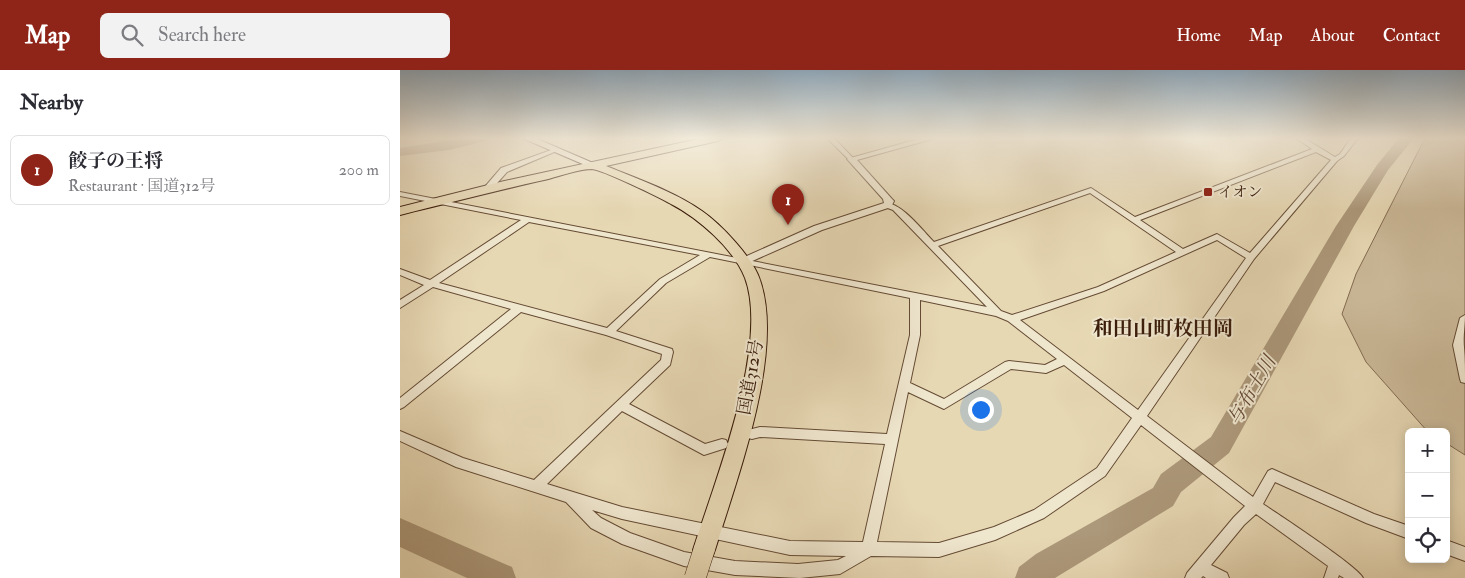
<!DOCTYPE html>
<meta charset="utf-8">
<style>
:root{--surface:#fff;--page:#f2f2f3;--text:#2b2b33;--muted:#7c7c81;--line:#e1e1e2;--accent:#8f2418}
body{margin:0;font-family:"IM FELL Double Pica","Noto Serif JP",serif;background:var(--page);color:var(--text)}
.controls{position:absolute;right:15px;bottom:15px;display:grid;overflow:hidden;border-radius:8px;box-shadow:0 2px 12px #0003}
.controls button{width:45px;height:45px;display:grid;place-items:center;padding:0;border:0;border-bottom:1px solid var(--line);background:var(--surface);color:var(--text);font:25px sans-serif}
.you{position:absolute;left:580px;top:339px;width:18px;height:18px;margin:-12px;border:4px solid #fff;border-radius:50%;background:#1a73e8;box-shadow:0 0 0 8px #1a73e833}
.badge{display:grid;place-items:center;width:32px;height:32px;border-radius:50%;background:var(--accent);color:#fff;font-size:16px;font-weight:700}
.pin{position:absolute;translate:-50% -41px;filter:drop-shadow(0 1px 2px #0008)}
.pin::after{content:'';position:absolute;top:26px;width:18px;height:15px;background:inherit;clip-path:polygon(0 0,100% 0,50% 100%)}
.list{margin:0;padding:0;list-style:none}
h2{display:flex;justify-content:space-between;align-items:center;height:65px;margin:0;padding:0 20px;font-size:21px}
h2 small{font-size:16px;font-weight:400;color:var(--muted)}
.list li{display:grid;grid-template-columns:32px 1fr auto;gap:15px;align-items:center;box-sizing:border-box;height:70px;margin:0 10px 10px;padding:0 10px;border:1px solid var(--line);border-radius:8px}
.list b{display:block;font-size:19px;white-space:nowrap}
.list p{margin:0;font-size:16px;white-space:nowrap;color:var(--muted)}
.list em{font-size:16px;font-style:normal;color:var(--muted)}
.icon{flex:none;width:28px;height:28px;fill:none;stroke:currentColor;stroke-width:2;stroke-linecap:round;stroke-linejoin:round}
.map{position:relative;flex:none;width:1065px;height:508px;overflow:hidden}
header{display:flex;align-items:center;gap:30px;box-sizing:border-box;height:70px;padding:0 25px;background:var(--accent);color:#fff}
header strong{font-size:24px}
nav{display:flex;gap:28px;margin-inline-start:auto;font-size:18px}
.search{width:350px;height:45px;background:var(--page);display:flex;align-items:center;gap:12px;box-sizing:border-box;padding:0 18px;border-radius:8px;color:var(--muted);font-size:19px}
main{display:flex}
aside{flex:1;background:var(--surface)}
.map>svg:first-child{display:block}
.green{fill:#cab897;stroke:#826a50}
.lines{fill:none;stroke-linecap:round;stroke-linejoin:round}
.river{fill:#ac987a;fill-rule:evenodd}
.minor-casing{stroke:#654b34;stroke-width:2}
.tertiary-casing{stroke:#654b34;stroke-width:2}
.secondary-casing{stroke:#3a1c0a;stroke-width:2}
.trunk-casing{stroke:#3a1c0a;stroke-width:2}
.minor{fill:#efe6ce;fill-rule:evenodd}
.tertiary{fill:#efe6ce;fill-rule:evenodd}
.secondary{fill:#efe6ce;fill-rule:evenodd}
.trunk{fill:#e7d8b4;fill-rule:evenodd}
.trunk-bridge-casing{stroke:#3a1c0a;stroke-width:22;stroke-linecap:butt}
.trunk-bridge{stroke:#e7d8b4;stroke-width:21}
.poi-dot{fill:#8f2418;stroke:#efe6ce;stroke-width:2}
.labels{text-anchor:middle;stroke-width:4;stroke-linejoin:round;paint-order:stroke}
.far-poi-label{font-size:15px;fill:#3a1c0a;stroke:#efe6ce;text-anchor:start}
.street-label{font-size:18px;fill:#3a1c0a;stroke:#efe6ce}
.water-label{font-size:19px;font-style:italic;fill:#624731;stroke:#efe6ce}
.quarter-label{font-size:20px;font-weight:bold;fill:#3a1c0a;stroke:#efe6ce}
</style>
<header>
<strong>Map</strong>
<div class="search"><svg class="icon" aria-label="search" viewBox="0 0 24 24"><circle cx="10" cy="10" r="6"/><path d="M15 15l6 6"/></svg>Search here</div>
<nav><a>Home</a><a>Map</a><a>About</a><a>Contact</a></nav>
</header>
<main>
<aside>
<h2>Nearby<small></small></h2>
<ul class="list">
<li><span class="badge">1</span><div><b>餃子の王将</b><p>Restaurant · 国道312号</p></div><em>200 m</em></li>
</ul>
</aside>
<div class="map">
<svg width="1065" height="508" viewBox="0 0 1065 508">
<rect width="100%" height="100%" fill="#e7d8b4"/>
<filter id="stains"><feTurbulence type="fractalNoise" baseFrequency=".004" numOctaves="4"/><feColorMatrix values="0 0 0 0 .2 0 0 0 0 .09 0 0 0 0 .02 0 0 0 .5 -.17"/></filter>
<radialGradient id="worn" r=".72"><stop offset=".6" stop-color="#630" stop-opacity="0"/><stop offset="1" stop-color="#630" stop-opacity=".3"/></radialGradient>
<!-- green -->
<path class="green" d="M 1025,68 L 1065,68 L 1065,385 L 1046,373 L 1046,362 L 1028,362 L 966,292 L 942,244 L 956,204 Z"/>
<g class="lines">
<!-- river -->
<path class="river" d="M 64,68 L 88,68 L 86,71 L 49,80 L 0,86 L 0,78 Z
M 999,68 L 1014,68 L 988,100 L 954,156 L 829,383 L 781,422 L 773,436 L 655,508 L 615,508 L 619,497 L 636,484 L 753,418 L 761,404 L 811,367 L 936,156 L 977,95 Z
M 0,448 L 112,497 L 116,508 L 67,508 L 0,477 Z"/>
<!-- minor casing -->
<g class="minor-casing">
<path id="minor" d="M 427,68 L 434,68 L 453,88 L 453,90 L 449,90 Z
M 896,68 L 904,68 L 935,87 L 940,84 L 951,68 L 958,68 L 944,86 L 937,91 L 854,189 L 747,346 L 853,427 L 868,401 L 872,399 L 974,444 L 1009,456 L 1009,469 L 966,453 L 875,412 L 863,434 C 879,445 959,497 963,508 L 944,508 L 939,505 L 938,508 L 924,508 L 928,496 L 856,444 L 844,455 L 811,495 L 827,503 L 829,508 L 806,508 L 803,506 L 801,508 L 785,508 L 787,503 L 834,447 L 845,436 L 741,355 L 705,406 L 644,448 L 595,470 L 539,487 L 471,486 L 440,504 L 400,508 L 335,505 L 284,496 L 222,474 L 191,458 L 166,432 L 56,397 L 0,371 L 0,361 L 63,388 L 134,410 L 261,290 L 262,284 L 206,265 L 121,242 L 4,337 L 0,339 L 0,328 L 111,239 L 33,217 L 0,238 L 0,230 L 24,215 L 0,205 L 0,199 L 30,210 L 121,150 L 0,126 L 0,122 L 587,237 L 493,140 L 485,137 L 485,133 C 501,132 523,161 534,172 L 691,118 L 735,147 L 912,79 ZM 916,82 L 931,90 L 850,183 L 817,164 L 783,179 L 740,150 ZM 690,123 L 776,182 L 698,217 L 612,245 L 601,241 L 538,176 ZM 129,152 L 300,185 L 260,209 L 207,258 L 39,213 ZM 817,170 L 846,188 L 738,340 L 620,250 L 704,221 ZM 310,187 L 510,228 L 510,265 L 487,364 L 360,357 L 348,360 L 346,364 L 348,368 L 352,369 L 360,367 L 485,374 L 463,472 L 390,471 L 222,437 L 147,414 L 222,341 L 304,385 L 326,378 L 328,374 L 326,370 L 322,369 L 305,374 L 229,334 L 270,295 L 273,282 L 272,279 L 216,261 L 266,213 ZM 520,230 L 596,246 L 608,251 L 657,289 L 645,295 L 609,291 L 605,292 L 544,329 L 510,313 L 520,265 ZM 664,295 L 732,348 L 697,398 L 634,440 L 594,457 L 539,473 L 477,472 L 508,322 L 544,339 L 611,299 L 646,303 ZM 192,440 L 222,449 L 390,485 L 446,486 L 438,490 L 398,494 L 335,491 L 284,482 L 230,463 L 201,448 Z
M 154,79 L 159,80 L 107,102 L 90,121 L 87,121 L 83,119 L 101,98 Z
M 1065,245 C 1065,254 1063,269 1064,277 C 1065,289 1065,301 1065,313 L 1061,312 L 1060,309 L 1053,275 L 1060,248 Z
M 1046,470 L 1065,477 L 1065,491 L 1046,484 Z"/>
</g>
<!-- tertiary casing -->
<g class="tertiary-casing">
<path id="tertiary" d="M 522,68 L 536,68 L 457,90 L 492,129 L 494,131 L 491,137 L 422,160 L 348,193 L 340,193 L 338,191 L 340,189 L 414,156 L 484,133 L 483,129 L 447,89 Z"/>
</g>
<!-- secondary casing -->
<g class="secondary-casing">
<path id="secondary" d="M 122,68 L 135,68 L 200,96 L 195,99 L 192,98 Z"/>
</g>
<!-- trunk casing -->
<g class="trunk-casing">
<path id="trunk" d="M 303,68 L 323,68 L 318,71 L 206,96 C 238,109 273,121 302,141 C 321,154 353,188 360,210 C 385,282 337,408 315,480 L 312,488 L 304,491 L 296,488 L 293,480 C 314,413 370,275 345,208 C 334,179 298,148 271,134 C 259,127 203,100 192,99 C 178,99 157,107 144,110 C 95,121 48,133 0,145 L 0,137 L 100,112 Z"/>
</g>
<!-- minor -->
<use href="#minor" class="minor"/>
<!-- tertiary -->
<use href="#tertiary" class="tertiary"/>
<!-- secondary -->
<use href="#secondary" class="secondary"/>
<!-- trunk -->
<use href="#trunk" class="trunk"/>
<!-- trunk-bridge casing -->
<g class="trunk-bridge-casing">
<path id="trunk-bridge" d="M 295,508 L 304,480"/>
</g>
<!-- trunk-bridge -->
<use href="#trunk-bridge" class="trunk-bridge"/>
</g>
<!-- sky -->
<linearGradient id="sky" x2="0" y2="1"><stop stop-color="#90a9bc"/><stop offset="0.49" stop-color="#f4eddd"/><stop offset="1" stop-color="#f4eddd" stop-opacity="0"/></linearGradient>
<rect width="1065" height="139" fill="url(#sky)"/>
<!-- markers -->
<rect class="poi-dot" x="803" y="117" width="10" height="10" rx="2.5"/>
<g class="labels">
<!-- far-poi labels -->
<g class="far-poi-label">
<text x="818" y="127">イオン</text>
</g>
<!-- street labels -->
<g class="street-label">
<text transform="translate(350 307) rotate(-80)" y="6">国道312号</text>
</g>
<!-- water labels -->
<g class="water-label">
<text transform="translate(851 320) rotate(-60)" y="7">与布土川</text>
</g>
<!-- quarter labels -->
<g class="quarter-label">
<text x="763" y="265">和田山町枚田岡</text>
</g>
</g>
<rect width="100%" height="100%" filter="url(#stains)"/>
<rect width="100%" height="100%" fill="url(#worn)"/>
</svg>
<div class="controls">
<button>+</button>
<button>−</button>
<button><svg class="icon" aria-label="locate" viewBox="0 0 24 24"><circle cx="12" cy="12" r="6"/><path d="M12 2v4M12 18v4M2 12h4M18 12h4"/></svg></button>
</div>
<div class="you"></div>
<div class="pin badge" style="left:388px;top:155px">1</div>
</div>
</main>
